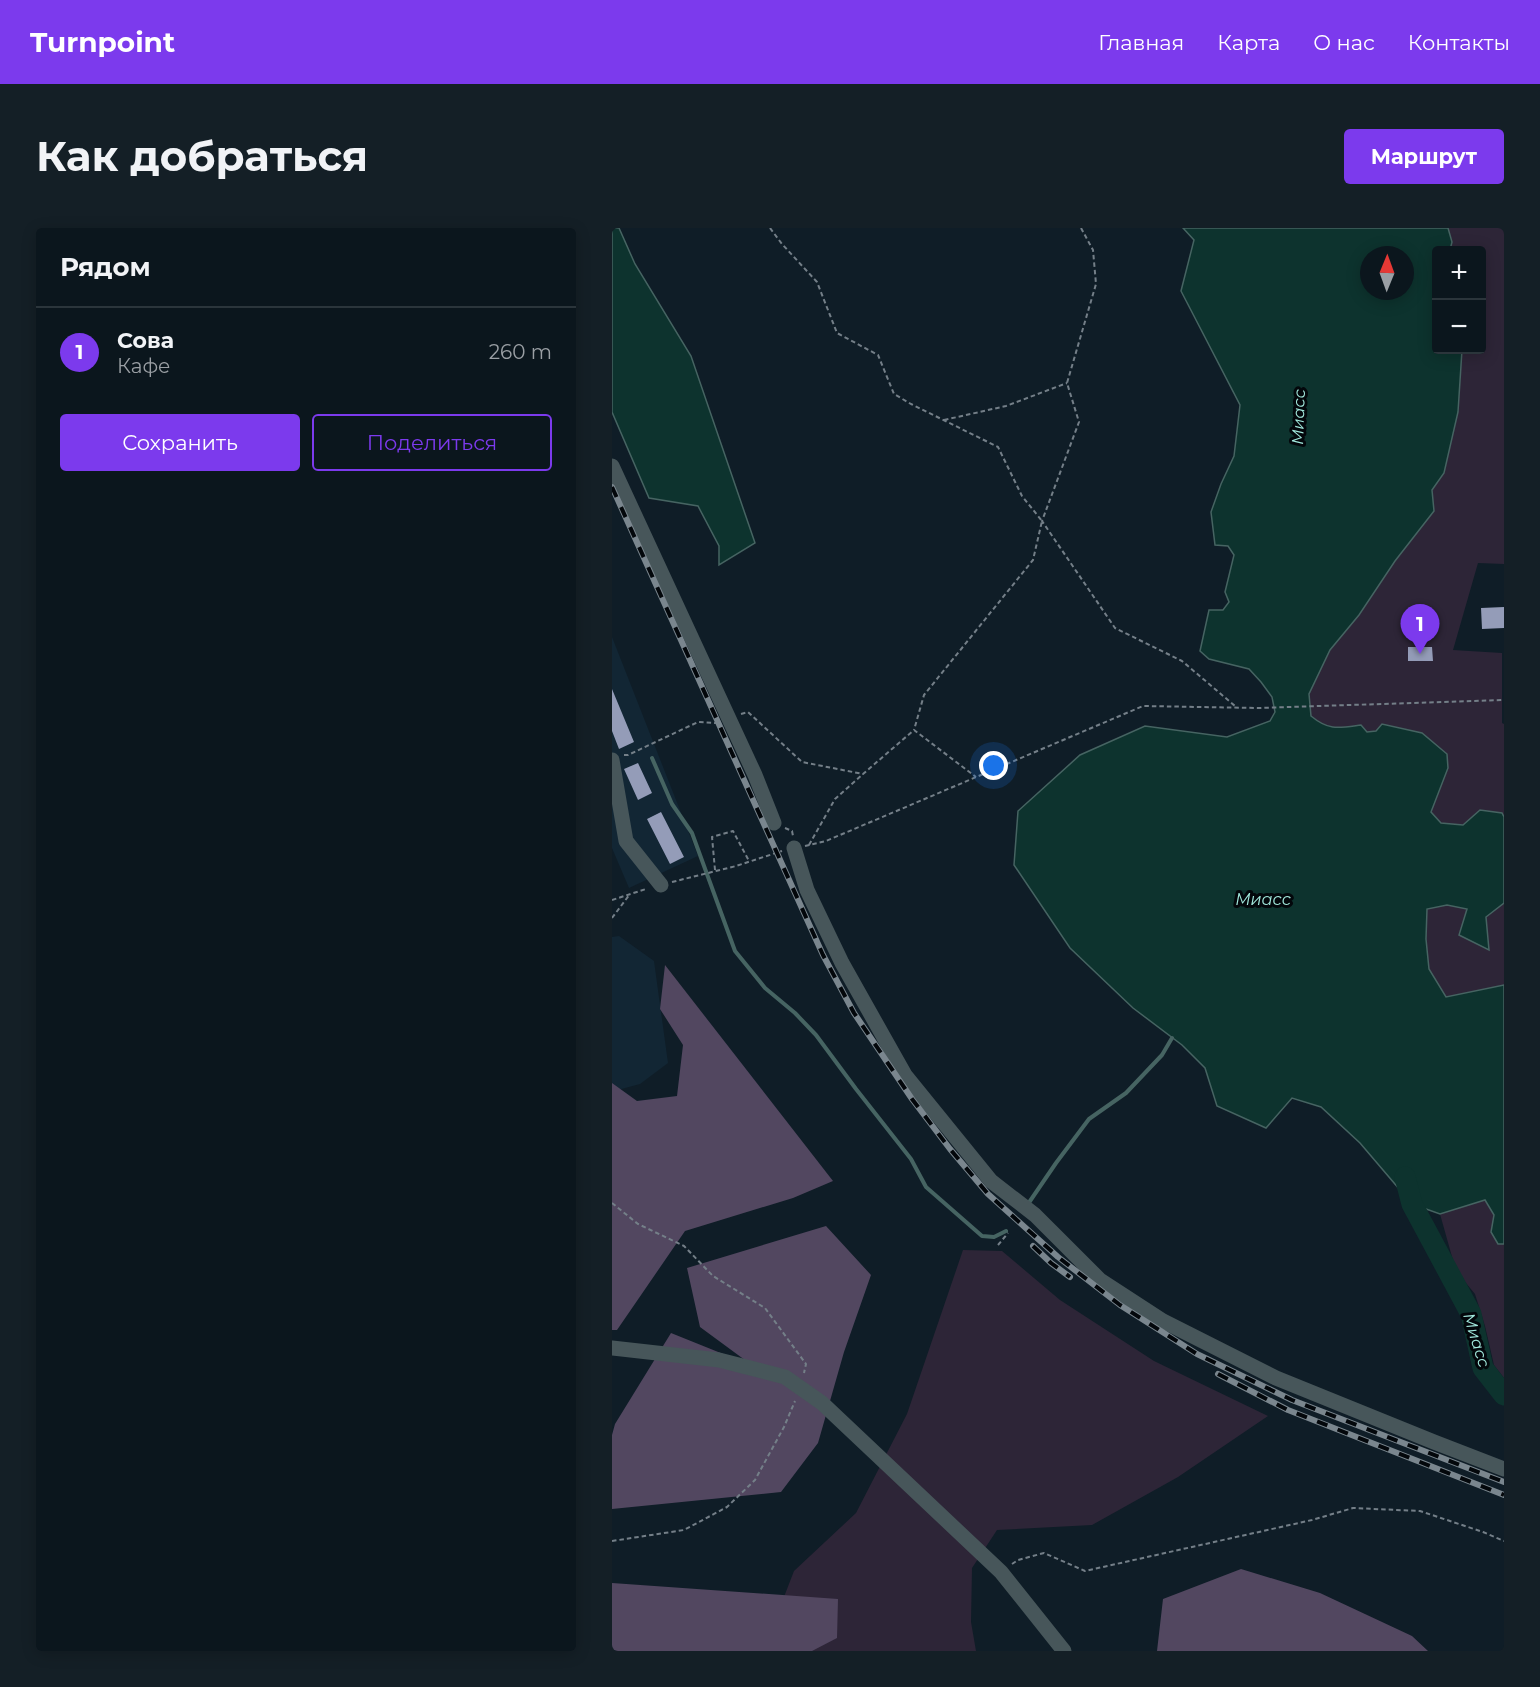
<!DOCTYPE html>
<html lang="ru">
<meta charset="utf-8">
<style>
:root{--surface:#0b161d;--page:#141f26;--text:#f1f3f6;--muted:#9a9fa4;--line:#2b353b;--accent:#7c3aed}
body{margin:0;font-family:Montserrat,sans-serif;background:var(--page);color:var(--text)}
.controls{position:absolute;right:18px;top:18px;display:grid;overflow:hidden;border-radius:6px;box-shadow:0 3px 15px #0003}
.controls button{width:54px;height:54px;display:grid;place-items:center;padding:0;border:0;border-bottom:2px solid var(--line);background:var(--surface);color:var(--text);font:30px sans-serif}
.compass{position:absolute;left:748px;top:18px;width:54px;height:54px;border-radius:50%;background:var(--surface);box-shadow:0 3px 15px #0003;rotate:1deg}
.you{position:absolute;left:382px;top:538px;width:21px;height:21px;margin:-15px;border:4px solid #fff;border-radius:50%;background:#1a73e8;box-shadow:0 0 0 9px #1a73e833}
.badge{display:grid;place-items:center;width:39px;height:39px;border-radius:50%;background:var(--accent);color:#fff;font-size:20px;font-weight:700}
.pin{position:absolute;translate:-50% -50px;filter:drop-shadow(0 2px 3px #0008)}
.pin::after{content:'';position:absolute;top:32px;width:21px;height:18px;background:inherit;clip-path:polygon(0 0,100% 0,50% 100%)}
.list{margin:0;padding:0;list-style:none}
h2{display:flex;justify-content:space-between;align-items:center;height:78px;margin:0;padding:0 24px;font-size:26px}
h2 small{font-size:20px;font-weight:400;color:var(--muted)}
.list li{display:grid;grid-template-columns:39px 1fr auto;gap:18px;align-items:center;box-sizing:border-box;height:90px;padding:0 24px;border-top:2px solid var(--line)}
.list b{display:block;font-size:22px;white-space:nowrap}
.list p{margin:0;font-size:20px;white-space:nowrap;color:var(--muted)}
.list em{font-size:20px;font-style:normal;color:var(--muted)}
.actions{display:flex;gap:12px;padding:18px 24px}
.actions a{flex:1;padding:14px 0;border:2px solid var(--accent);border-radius:6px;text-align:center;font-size:21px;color:var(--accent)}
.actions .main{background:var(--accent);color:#fff}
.map{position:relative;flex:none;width:892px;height:1423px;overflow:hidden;border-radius:6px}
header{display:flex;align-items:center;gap:36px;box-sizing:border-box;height:84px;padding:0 30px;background:var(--accent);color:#fff}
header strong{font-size:28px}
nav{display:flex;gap:33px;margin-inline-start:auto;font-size:21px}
.intro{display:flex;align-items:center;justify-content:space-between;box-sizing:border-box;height:144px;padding:0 36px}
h1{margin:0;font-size:42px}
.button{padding:15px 27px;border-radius:6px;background:var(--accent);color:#fff;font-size:21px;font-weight:700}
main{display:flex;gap:36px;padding:0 36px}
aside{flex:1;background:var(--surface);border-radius:6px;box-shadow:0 3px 15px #0003}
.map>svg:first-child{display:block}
.built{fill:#122634}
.green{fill:#2d2537}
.forest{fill:#524760}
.water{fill:#0d332e;stroke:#466462;stroke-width:1.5;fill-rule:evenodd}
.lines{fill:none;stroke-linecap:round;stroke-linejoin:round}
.stream{stroke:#466462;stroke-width:4}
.river{stroke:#0d332e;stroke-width:21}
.building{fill:#949cb8}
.path{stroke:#747f88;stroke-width:2;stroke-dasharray:4.5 3;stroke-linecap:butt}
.minor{stroke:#47565a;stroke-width:15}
.rail-casing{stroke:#7a868e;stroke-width:6}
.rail{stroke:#03070b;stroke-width:4;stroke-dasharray:11;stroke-linecap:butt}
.labels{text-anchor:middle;stroke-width:6;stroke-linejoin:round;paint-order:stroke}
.water-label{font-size:16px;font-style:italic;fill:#a3ebdf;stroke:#03070b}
</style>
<header>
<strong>Turnpoint</strong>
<nav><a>Главная</a><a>Карта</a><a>О нас</a><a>Контакты</a></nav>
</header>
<div class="intro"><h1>Как добраться</h1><a class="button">Маршрут</a></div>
<main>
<aside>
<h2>Рядом<small></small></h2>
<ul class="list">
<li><span class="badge">1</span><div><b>Сова</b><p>Кафе</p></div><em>260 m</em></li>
</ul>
<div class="actions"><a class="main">Сохранить</a><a>Поделиться</a></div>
</aside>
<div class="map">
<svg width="892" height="1423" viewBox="0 0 892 1423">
<rect width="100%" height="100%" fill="#0f1d27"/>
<!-- built -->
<path class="built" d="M 0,409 L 86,628 L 17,660 L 0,620 Z
M 7,708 L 42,733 L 56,835 L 28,856 L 2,863 L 0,861 L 0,709 Z"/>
<!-- green -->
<path class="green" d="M 836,0 L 892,0 L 892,336 L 866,335 L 841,422 L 890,425 L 890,495 L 892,496 L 892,589 L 890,585 L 851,597 L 829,595 L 819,584 L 835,526 L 810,505 L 770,496 L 764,503 L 755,504 L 749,497 L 730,500 L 710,498 L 699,489 L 697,466 L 718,422 L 747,387 L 783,333 L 822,283 L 820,262 L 832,245 L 846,184 L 850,122 L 870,122 L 870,22 L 838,22 L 840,14 Z
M 892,675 L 892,757 L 834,769 L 817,741 L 814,711 L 815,681 L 835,677 L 856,681 L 847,707 L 876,722 L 874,688 Z
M 873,972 L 882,987 L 886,1015 L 892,1016 L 892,1150 L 882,1137 L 873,1098 L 863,1066 L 844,1043 L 828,986 Z
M 351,1022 L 390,1023 L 448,1072 L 542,1133 L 656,1188 L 566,1249 L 480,1297 L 385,1302 L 360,1340 L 359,1394 L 364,1423 L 175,1423 L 170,1374 L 182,1343 L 244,1285 L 295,1186 Z"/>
<!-- forest -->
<path class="forest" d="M 53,737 L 221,953 L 181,970 L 73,1003 L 5,1102 L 0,1102 L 0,855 L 25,873 L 65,868 L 71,817 L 48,781 Z
M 214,998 L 259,1047 L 232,1124 L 206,1215 L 169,1264 L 0,1281 L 0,1207 L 3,1196 L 59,1105 L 141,1138 L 88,1099 L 75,1040 Z
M 629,1341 L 708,1365 L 800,1408 L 816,1423 L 545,1423 L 551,1371 Z
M 0,1355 L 226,1371 L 225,1410 L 200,1423 L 0,1423 Z"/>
<!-- water -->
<path class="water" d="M 0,0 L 7,0 L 23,36 L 79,128 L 143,315 L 107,337 L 107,318 L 86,278 L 37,270 L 0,184 Z
M 571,0 L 836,0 L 840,14 L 838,22 L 825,22 L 825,122 L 850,122 L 846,184 L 832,245 L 820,262 L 822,283 L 783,333 L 747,387 L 718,422 L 697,466 L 699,488 C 717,503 727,500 749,497 L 755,504 L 764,503 L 770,496 L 810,505 L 835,526 L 836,540 L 819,584 L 829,595 L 851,597 L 868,582 L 890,585 L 892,589 L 892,675 L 874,689 L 877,722 L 847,707 L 855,681 L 835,677 L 815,681 L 814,711 L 817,741 L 834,769 L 892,757 L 892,1016 L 886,1016 L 879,1004 L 882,987 L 873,972 L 828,986 L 800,976 L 748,915 L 709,879 L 680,870 L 654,900 L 605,878 L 593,840 L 570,817 L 521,780 L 458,720 L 402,637 L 406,583 L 468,527 L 533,498 L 615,509 L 658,493 L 663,484 L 660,469 L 649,454 L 637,441 L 597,431 L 588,423 L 597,382 L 611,382 L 617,374 L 613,364 L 622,327 L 616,318 L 603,317 L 599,284 L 609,256 L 622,228 L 628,177 L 569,63 L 582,12 ZM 757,27 L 793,27 L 793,63 L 757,63 Z"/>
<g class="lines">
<!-- stream -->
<path class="stream" d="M 40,530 L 60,576 L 80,605 L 123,723 L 153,760 L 183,785 L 204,807 L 244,861 L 299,931 L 314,959 L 370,1008 L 382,1009 L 394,1003
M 416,976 L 444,935 L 477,891 L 514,865 L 550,827 L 560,810"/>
<!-- river -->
<path class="river" d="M 793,949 L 800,976 L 859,1086 L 871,1140 L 892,1167"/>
</g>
<!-- building -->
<path class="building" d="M 892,379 L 892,400 L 870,401 L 869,380 Z
M 796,419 L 820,419 L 821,433 L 796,433 Z
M 0,461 L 22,514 L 7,521 L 0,503 Z
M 26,535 L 40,565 L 26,572 L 12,541 Z
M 49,584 L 72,629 L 58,636 L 35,591 Z"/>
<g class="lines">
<!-- path -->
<path class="path" d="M 158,0 L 170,16 L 205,54 L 225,105 L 266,127 L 282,166 L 299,176 L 386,219 L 410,268 L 430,293 L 421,332 L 312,467 L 302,502
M 469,0 L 481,22 L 484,56 L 455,155 L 467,194 L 430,293 L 503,400 L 570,433 L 623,478
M 332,192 L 394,178 L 455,155
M 129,486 L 136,484 L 190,534 L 251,546 L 302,502 L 364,549
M 12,527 L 16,527 L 86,494 L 104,495
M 173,600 L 180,603 L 181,608
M 197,617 L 223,571 L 251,546
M 193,618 L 214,613 L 531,478 L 646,480 L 892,472
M 103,642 L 100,609 L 121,603 L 137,633
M 60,654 L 124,638 L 170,623
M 0,672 L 34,661
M 0,690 L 18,666
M 0,975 L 26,996 L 72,1018 L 101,1048 L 153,1080 L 194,1136 L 192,1145
M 386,1017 L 396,1005
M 0,1313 L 72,1302 L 115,1279 L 143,1252 L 172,1199 L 183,1173
M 400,1336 L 406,1332 L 432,1325 L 473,1343 L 700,1292 L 741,1280 L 808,1283 L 871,1304 L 892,1313"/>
<!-- minor -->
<path class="minor" d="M 0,238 L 143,547 L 162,595
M 0,532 L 14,613 L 49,657
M 182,620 L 195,662 L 230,735 L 293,847 L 379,953 L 423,987 L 488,1052 L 551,1093 L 664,1150 L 822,1214 L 892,1241
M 0,1120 L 107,1132 L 173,1149 L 210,1175 L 389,1344 L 452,1423"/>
<!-- rail casing -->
<g class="rail-casing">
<path id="rail" d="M 0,259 L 211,727 L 242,785 L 300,871 L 338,921 L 376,966 L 446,1029 L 508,1077 L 585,1126 L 680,1172 L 892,1254
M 421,1018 L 439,1035 L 458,1049
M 606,1146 L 676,1182 L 892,1267"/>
</g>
<!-- rail -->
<use href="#rail" class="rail"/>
</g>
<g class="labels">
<!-- water labels -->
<g class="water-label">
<text transform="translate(686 189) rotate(-88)" y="6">Миасс</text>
<text x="651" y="677">Миасс</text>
<text transform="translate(865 1112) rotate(73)" y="6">Миасс</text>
</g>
</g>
</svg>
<div class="controls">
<button>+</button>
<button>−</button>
</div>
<svg class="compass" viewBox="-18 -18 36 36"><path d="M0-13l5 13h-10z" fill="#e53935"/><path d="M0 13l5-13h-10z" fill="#9a9fa4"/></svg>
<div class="you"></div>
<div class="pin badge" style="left:808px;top:426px">1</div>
</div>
</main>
